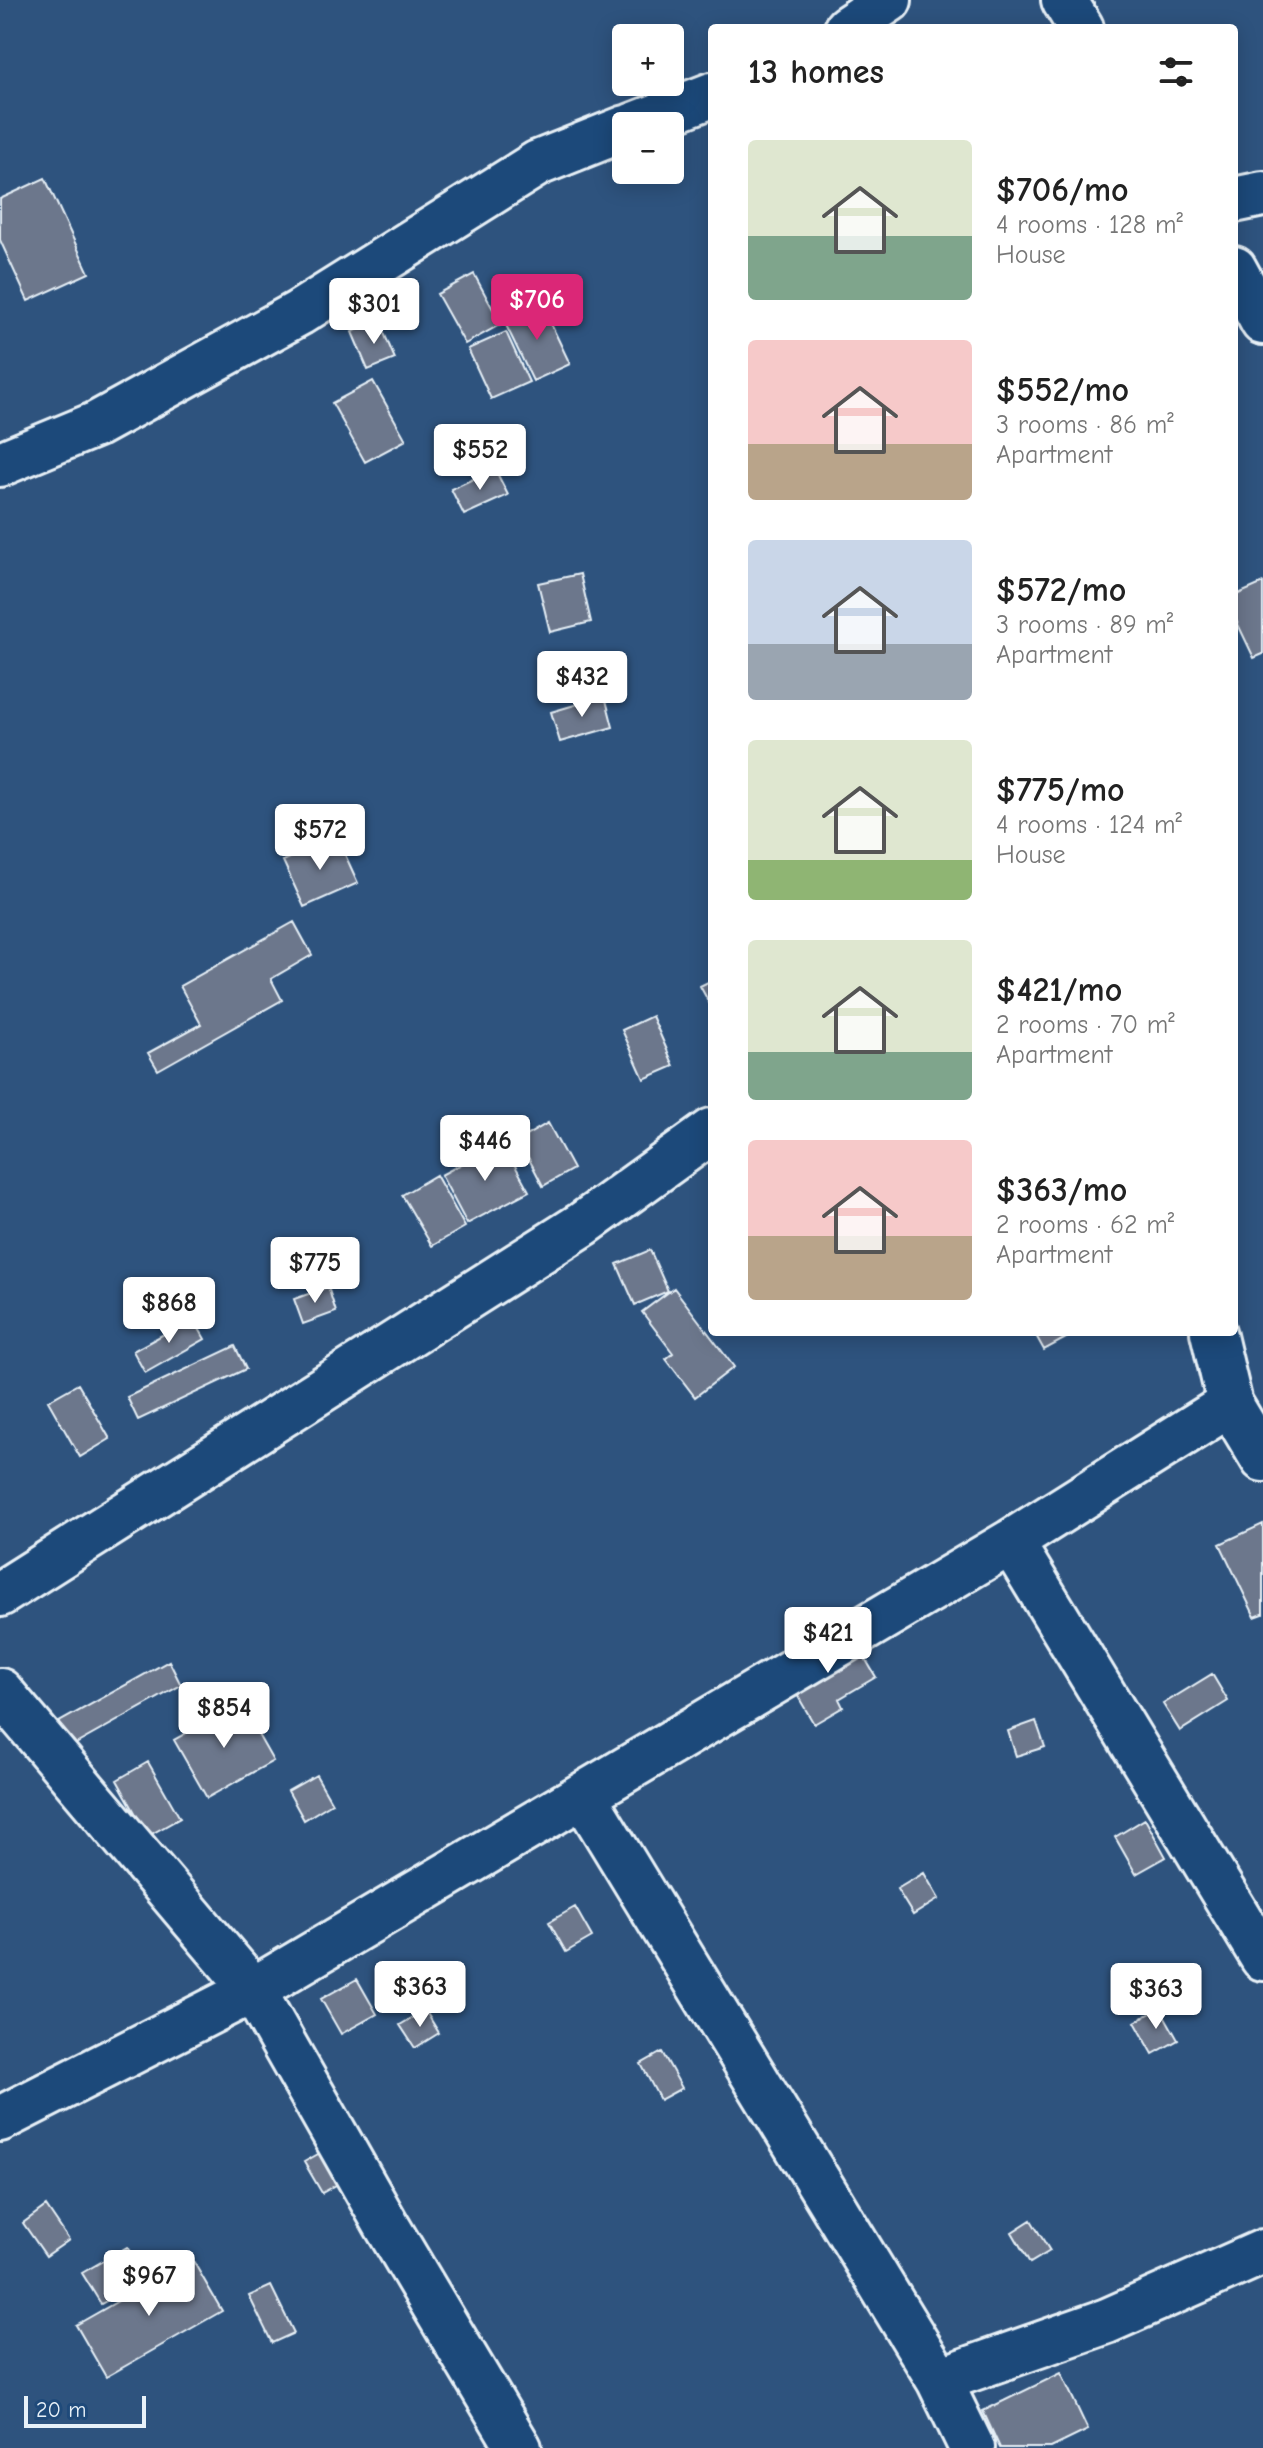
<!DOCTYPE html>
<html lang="en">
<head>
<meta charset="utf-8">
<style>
	:root { --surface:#fff; --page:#f2f2f2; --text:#222; --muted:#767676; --accent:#db2777 }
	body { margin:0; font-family:"Comic Neue",sans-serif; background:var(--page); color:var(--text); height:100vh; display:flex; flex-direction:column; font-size:30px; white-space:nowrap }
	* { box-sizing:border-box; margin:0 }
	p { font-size:26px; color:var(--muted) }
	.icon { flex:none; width:44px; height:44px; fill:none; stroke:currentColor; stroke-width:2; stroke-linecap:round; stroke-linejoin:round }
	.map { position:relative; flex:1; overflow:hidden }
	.side { position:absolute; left:708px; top:24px; width:530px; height:1312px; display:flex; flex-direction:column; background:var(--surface); border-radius:8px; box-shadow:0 4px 20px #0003 }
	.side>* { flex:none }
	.tools { position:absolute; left:612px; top:24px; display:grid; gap:16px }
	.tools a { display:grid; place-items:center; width:72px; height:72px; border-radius:8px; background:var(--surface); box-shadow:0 4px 20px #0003; font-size:40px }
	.scale { position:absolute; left:24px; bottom:20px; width:122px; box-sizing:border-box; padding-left:8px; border:4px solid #e8f1f8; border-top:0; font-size:22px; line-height:28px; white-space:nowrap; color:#e8f1f8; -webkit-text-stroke:6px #1f4a7a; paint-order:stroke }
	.price { position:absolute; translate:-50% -68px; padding:0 18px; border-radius:8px; background:#fff; color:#222; font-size:26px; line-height:52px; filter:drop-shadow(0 2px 4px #0008) }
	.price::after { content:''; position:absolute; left:50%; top:48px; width:24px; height:18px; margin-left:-12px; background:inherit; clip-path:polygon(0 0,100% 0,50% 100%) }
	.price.selected { background:var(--accent); color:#fff }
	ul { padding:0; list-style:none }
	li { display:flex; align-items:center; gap:24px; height:200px; padding:0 40px }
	li span { display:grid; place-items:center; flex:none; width:224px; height:160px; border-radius:8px; color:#555 }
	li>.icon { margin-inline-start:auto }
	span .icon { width:96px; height:96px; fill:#fffc; stroke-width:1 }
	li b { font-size:34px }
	h2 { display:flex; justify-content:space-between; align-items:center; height:96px; padding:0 40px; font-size:34px }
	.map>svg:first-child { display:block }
	.building { fill:#6c778c; stroke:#e8f1f8; stroke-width:2 }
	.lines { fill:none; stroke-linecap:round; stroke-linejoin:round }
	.minor-casing { stroke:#e8f1f8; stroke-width:50 }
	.minor { stroke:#1f4a7a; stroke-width:44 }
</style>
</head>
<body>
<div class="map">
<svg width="1263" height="2448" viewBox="0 0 1263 2448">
	<rect width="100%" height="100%" fill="#2e537e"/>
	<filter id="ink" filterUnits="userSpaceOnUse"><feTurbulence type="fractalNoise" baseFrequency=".0125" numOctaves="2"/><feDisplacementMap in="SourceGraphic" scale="16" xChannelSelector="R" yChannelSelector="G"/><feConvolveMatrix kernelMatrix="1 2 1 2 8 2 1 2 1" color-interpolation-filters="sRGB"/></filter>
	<g filter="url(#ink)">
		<!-- building -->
		<path class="building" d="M45,178L89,273L28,301L0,240V199Z
			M474,274L501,324L465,344L437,294Z
			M541,303L570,364L533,381L504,321Z
			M379,321L395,359L368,370L352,332Z
			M506,332L529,382L491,399L468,349Z
			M373,381L406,440L365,462L332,403Z
			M495,469L508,495L464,515L451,489Z
			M580,574L591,622L550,632L538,583Z
			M1263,583V654L1254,658L1234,616V596Z
			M605,696L613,727L560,742L551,712Z
			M337,837L358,883L304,907L283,861Z
			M294,922L312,955L271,979L282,1000L158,1070L148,1053L201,1024L180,986Z
			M712,980V1008L700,986Z
			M652,1016L674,1066L644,1079L622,1030Z
			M548,1123L573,1169L543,1186L519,1140Z
			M502,1142L529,1191L467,1224L441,1175Z
			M436,1175L465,1227L432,1246L402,1195Z
			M650,1250L668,1291L635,1305L617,1264Z
			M328,1287L336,1312L303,1324L294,1299Z
			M674,1288L734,1367L695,1397L666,1359L673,1353L642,1312Z
			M193,1318L205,1339L145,1373L133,1351Z
			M1034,1332H1077L1044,1350Z
			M235,1346L246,1369L138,1420L127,1397Z
			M78,1384L110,1439L80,1457L48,1401Z
			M1263,1524V1614L1255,1617L1220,1544Z
			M847,1628L876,1677L839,1699L843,1707L814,1724L781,1667Z
			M169,1661L181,1685L58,1754L45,1730Z
			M1212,1674L1228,1701L1180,1731L1163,1704Z
			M240,1703L273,1761L207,1798L174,1740Z
			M1036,1721L1045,1747L1016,1756L1008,1731Z
			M148,1762L180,1818L148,1836L117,1780Z
			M316,1775L332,1803L304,1820L288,1791Z
			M1145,1819L1166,1857L1136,1874L1115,1837Z
			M924,1873L939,1899L913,1915L897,1889Z
			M575,1907L592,1937L566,1952L549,1922Z
			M357,1979L377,2014L341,2034L321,1999Z
			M1160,2008L1178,2040L1153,2054L1135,2022Z
			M425,2010L439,2033L415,2048L400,2025Z
			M662,2052L682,2088L660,2100L641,2064Z
			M327,2149L345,2180L322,2193L304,2162Z
			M46,2206L69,2240L46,2256L23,2223Z
			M1031,2220L1050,2251L1030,2263L1012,2232Z
			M127,2247L146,2279L101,2304L82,2273Z
			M192,2259L222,2311L106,2377L76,2325Z
			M271,2286L294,2333L272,2343L249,2296Z
			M1061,2373L1088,2430L1051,2448H1000L983,2411Z"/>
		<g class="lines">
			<!-- minor casing -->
			<g class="minor-casing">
				<path id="minor" d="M1064,0L1081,28
					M847,28L889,0
					M632,126L712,95
					M1234,200L1263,194
					M1234,269L1263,322
					M0,464L97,424L299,313L538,163L626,128
					M1213,1332L1230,1404
					M1011,1542L1263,1958
					M0,1594L583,1224L712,1131
					M0,1691L253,1990L387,2226L519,2448
					M583,1795L939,2380L972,2448
					M0,2119L253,1990L1011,1542L1230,1404L1263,1459
					M939,2380L1107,2321L1263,2252"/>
			</g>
			<!-- minor -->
			<use href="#minor" class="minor"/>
		</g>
	</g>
</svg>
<div class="tools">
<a>+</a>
<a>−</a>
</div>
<div class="scale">20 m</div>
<b class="price selected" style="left:537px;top:342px">$706</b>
<b class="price" style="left:374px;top:346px">$301</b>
<b class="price" style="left:480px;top:492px">$552</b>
<b class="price" style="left:582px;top:719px">$432</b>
<b class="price" style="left:320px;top:872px">$572</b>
<b class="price" style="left:485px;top:1183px">$446</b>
<b class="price" style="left:315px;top:1305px">$775</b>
<b class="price" style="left:169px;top:1345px">$868</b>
<b class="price" style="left:828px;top:1675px">$421</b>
<b class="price" style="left:224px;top:1750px">$854</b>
<b class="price" style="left:420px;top:2029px">$363</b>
<b class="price" style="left:1156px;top:2031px">$363</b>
<b class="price" style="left:149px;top:2318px">$967</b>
<section class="side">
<h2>13 homes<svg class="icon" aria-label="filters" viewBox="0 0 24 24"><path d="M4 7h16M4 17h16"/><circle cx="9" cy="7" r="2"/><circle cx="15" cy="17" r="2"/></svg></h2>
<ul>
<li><span style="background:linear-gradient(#dfe7d0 60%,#7fa58c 0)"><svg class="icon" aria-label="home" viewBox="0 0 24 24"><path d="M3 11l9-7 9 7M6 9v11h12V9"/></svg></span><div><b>$706/mo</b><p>4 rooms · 128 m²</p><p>House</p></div></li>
<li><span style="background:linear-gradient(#f6c9c9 65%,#b9a48a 0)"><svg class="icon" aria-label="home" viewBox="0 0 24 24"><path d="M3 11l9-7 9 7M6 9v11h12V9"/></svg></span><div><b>$552/mo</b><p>3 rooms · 86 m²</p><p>Apartment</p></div></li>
<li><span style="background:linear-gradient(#c9d6e8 65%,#9aa5b1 0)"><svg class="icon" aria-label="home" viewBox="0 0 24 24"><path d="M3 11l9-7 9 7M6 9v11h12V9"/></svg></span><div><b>$572/mo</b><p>3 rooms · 89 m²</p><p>Apartment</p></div></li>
<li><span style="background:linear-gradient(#dfe7d0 75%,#8fb573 0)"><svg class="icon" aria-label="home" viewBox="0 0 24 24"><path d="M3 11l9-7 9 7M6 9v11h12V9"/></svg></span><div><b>$775/mo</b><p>4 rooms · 124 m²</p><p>House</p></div></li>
<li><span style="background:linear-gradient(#dfe7d0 70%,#7fa58c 0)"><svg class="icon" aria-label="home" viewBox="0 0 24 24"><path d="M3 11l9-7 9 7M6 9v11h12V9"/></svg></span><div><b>$421/mo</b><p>2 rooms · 70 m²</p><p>Apartment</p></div></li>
<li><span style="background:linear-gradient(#f6c9c9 60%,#b9a48a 0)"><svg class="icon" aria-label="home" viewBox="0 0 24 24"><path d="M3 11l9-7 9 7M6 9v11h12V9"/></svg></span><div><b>$363/mo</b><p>2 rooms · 62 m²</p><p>Apartment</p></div></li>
</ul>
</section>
</div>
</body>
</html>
